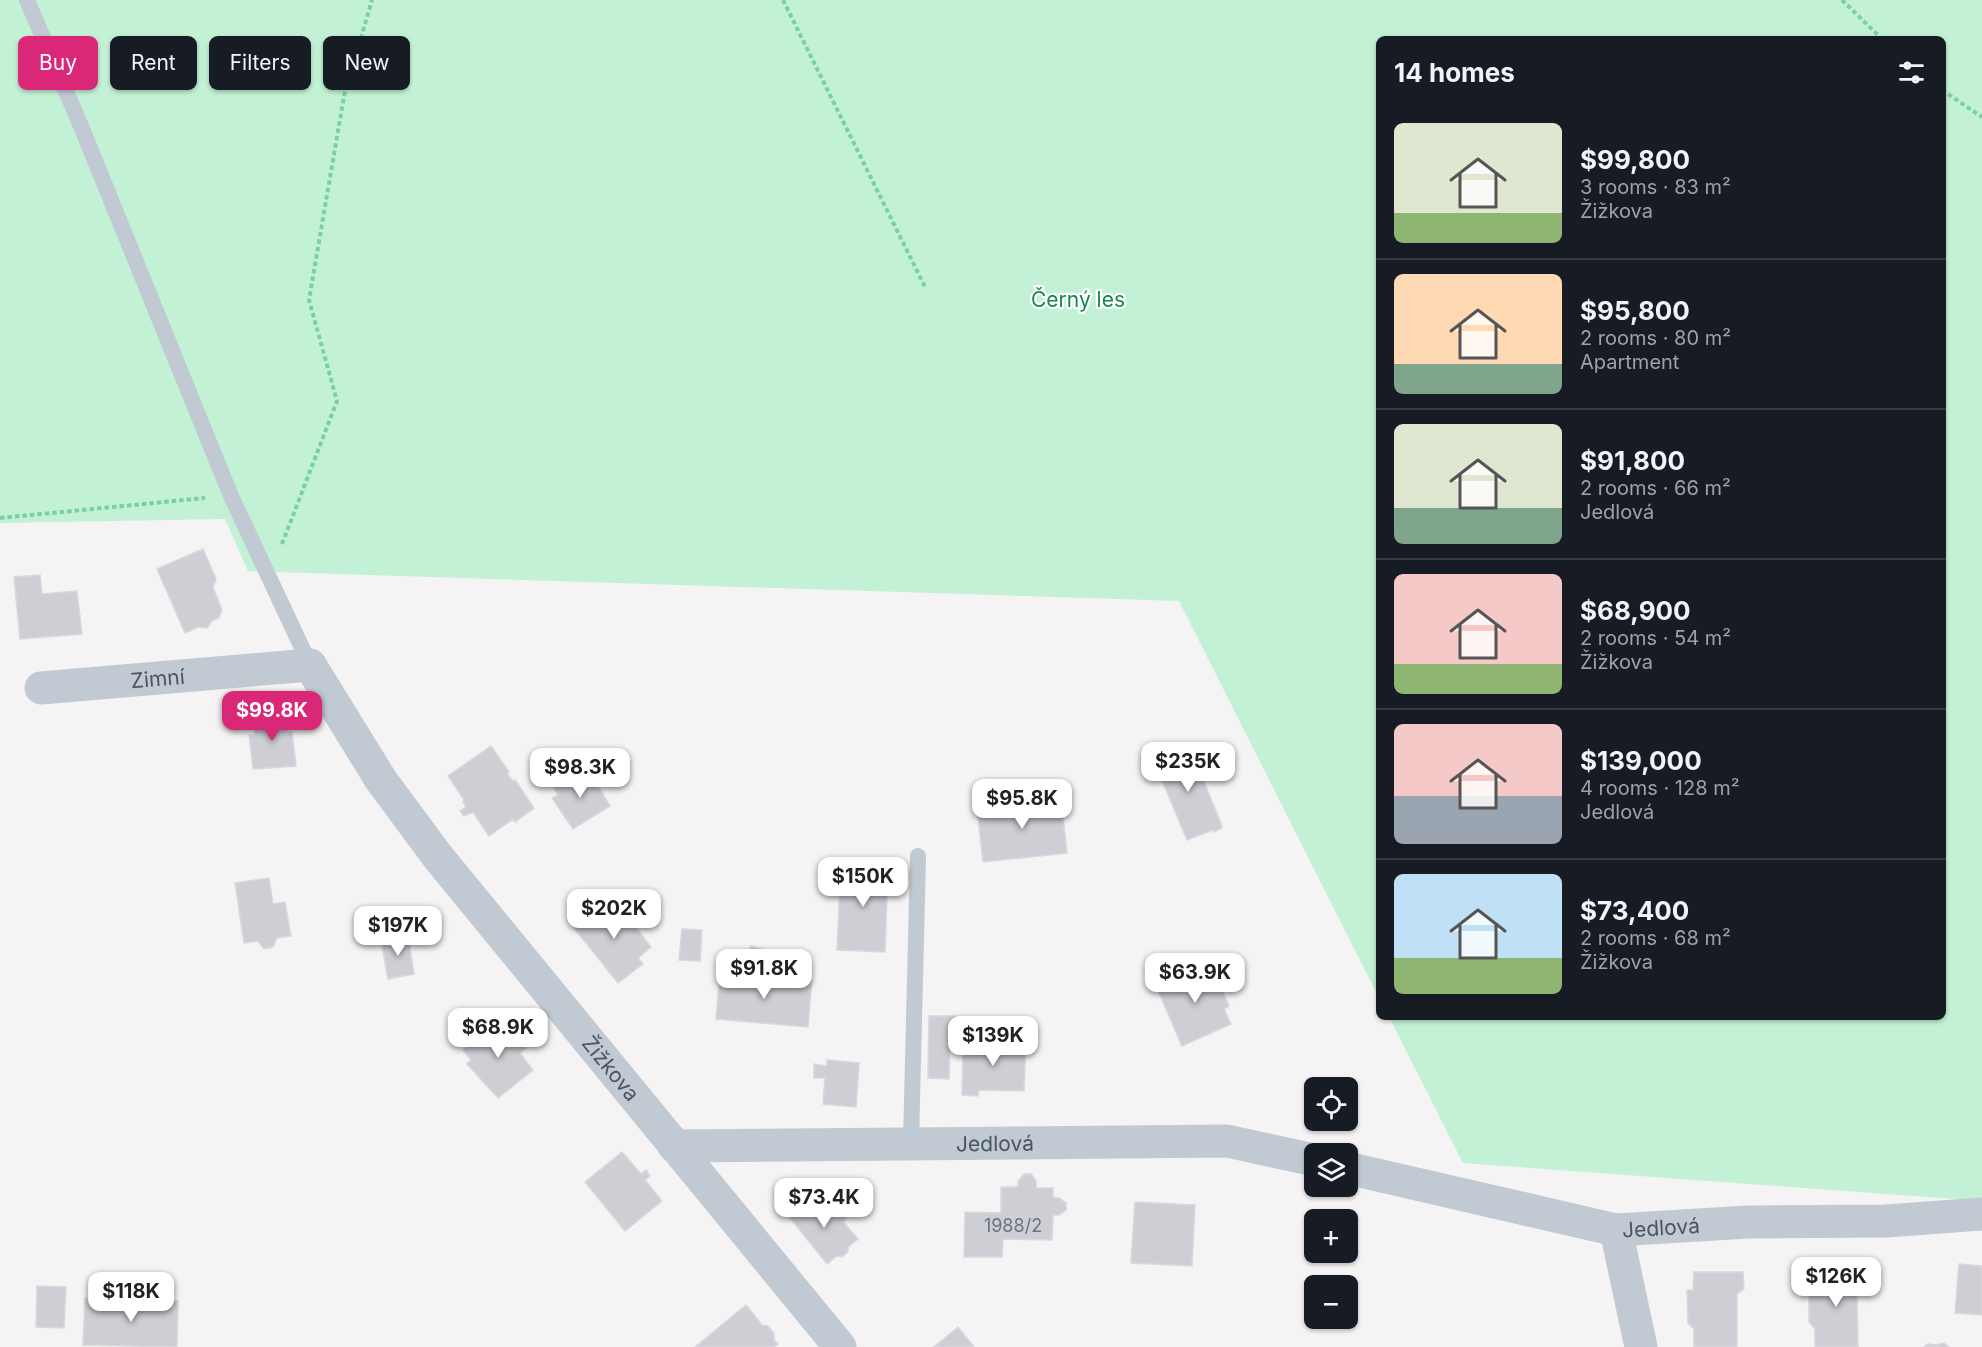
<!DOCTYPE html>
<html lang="en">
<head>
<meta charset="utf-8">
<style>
	:root { --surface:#171b24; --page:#20242c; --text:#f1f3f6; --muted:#9ea1a6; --line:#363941; --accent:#db2777 }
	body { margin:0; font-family:Inter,sans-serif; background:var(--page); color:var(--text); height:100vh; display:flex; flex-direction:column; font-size:22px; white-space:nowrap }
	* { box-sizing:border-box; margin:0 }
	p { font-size:20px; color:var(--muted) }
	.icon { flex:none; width:33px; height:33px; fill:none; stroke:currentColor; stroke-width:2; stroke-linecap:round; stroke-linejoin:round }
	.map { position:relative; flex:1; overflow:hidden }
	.side { position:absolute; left:1376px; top:36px; width:570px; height:984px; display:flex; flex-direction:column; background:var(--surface); border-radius:9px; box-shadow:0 2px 4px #0004 }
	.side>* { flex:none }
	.top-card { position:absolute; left:18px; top:36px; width:570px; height:54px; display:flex; gap:12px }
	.buttons { position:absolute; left:1304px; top:1077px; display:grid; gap:12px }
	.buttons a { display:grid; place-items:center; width:54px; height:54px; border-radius:9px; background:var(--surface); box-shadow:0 2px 4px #0004; font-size:30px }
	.price { position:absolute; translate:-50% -51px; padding:0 14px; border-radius:12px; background:#fff; color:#222; font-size:20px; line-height:39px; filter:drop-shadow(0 2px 3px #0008) }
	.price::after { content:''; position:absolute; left:50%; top:36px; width:18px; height:14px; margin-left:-9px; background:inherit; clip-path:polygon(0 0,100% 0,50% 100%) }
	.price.on { background:var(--accent); color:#fff }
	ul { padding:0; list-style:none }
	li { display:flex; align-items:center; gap:18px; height:150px; padding:0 18px }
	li+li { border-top:2px solid var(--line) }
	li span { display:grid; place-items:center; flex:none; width:168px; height:120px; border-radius:9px; color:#555 }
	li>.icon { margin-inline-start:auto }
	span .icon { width:72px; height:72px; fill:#fffc; stroke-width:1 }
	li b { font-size:26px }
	h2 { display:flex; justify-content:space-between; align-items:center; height:72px; padding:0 18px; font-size:26px }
	.chip { padding:0 21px; border-radius:9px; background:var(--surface); box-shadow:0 2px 4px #0004; font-size:21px; line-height:54px }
	.chip.on { background:var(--accent); color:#fff }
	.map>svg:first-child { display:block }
	.green { fill:#c3f1d5 }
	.building { fill:#cdcfd5; stroke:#d7d9de; stroke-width:1.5 }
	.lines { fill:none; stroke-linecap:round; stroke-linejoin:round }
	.path { stroke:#7ad0a6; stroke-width:4; stroke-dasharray:4.5 3; stroke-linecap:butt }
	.lane { stroke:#c1cad2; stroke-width:16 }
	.street { stroke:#c1cad2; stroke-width:33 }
	.labels { text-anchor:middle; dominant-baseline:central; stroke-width:4.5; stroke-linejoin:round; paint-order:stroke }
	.number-label { font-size:18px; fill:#6b747e }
	.park-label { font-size:21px; fill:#17864f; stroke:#fff }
	.street-label { font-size:21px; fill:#4a5661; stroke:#fff }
</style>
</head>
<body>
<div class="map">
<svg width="1982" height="1347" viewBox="0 0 1982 1347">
	<rect width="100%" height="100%" fill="#f5f3f3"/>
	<!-- green -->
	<path class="green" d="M0,0H1982V1201L1463,1163L1389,1017H1942V39H1378V996L1179,601L248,571L225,519L0,523Z"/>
	<!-- building -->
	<path class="building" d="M203,549L216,579L213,587L222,610L219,618L212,621L207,628L198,627L185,633L157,569Z
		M40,575L42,594L77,591L82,634L20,639L14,577Z
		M285,712L287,732H292L296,766L253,769L249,735H255L253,715Z
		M1189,745L1222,826V828L1214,832L1213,830L1187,840L1154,761Z
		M491,746L509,772L507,774L513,781L515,780L534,808L515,822L513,819L489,836L473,812L464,816L460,811L466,807L463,802L464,800L448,776Z
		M587,768L610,806L573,829L552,798L558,795L554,788Z
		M1061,799L1067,853L983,862L977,808Z
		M841,864L888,866L885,952L837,950Z
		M269,878L273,904L285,902L291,936L277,938L273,947L264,949L258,941L244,943L235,883Z
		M612,897L651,947L638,958L643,964L618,983L574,928Z
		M682,929L702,930L700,961L679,960Z
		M408,936L414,974L388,979L381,940Z
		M751,946L773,953L765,977L741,975Z
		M1210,962L1229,1006L1224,1009L1231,1024L1182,1046L1156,986Z
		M720,974L812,980L808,1027L716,1019Z
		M929,1016H956L955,1038H950L949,1079L928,1078Z
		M502,1019L526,1048L520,1053L533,1070L498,1098L467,1064L471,1060L463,1050Z
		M963,1042L1026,1044L1024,1091L979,1090L978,1096L962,1095Z
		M827,1060L859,1063L856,1107L823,1104L825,1078H814V1064L827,1066Z
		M622,1152L641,1174L646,1170L650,1176L645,1180L662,1201L625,1231L585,1182Z
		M1024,1174H1031L1036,1181V1188H1053V1197L1059,1198L1066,1203V1210L1059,1215H1053L1052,1240L1003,1239L1002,1257H964L965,1212L1001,1213V1187H1018V1181Z
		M820,1194L834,1211L837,1209L846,1219L843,1222L858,1239L848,1247V1252L842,1257L837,1256L827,1264L790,1218Z
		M1135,1202L1195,1205L1192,1266L1131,1263Z
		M1959,1264L1982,1266V1315L1955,1313Z
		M1694,1272H1743L1744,1289L1737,1294V1347H1694V1329L1688,1323L1687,1290H1693Z
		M1815,1272H1865L1864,1289L1857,1295L1858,1347H1815V1329L1809,1322V1290H1815Z
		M37,1286L66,1287L64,1328L36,1327Z
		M85,1298L178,1301L177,1347L83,1345Z
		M746,1305L762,1325L768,1326L774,1333V1340L778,1344L774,1347H695Z
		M958,1327L974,1347H934Z
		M1944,1343L1949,1347H1924L1928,1344L1936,1345Z"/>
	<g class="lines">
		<!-- path -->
		<path class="path" d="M783,0L925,287
			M1842,0L1882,39
			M1942,90L1982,117
			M0,518L205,498
			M282,544L337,401L309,300L344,96L372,0"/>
		<!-- lane -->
		<path class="lane" d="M27,0L83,131L231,496L310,665
			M911,1144L918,856"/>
		<!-- street -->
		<g class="street">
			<path id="s1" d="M41,688L310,665L381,780L438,857L840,1347"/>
			<path id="s2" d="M674,1146L1227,1141L1314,1160"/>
			<path id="s3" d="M1347,1168L1616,1230L1748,1222L1886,1221L1982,1214"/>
			<path d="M1616,1230L1641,1347"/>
		</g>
	</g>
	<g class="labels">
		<!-- number labels -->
		<g class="number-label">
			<text x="1013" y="1225">1988/2</text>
		</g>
		<!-- park labels -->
		<g class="park-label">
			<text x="1078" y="299">Černý les</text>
		</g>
		<!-- street labels -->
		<g class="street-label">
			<text stroke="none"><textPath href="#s1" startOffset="117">Zimní</textPath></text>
			<text stroke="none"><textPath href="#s1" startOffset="774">Žižkova</textPath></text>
			<text stroke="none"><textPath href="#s2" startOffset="321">Jedlová</textPath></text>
			<text stroke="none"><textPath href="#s3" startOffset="321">Jedlová</textPath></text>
		</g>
	</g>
</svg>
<div class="buttons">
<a><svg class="icon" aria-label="locate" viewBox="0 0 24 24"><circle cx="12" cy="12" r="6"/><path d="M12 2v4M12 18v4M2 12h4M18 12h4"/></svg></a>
<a><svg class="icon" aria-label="layers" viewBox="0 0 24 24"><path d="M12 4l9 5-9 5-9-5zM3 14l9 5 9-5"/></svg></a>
<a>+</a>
<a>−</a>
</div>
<b class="price on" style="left:272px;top:742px">$99.8K</b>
<b class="price" style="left:1188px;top:793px">$235K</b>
<b class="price" style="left:580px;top:799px">$98.3K</b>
<b class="price" style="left:1022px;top:830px">$95.8K</b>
<b class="price" style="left:863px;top:908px">$150K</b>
<b class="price" style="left:614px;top:940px">$202K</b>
<b class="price" style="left:398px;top:957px">$197K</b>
<b class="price" style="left:764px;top:1000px">$91.8K</b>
<b class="price" style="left:1195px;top:1004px">$63.9K</b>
<b class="price" style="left:498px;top:1059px">$68.9K</b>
<b class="price" style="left:993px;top:1067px">$139K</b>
<b class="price" style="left:824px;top:1229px">$73.4K</b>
<b class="price" style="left:1836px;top:1308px">$126K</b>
<b class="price" style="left:131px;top:1323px">$118K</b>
<div class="top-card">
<a class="chip on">Buy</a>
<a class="chip">Rent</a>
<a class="chip">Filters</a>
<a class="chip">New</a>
</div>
<section class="side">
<h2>14 homes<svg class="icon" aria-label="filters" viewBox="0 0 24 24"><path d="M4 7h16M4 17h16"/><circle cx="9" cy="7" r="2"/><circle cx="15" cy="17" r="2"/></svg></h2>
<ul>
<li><span style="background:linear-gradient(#dfe7d0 75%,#8fb573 0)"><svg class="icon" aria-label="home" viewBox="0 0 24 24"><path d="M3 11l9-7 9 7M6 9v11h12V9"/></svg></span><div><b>$99,800</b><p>3 rooms · 83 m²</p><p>Žižkova</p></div></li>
<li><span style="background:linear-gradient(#ffd9b3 75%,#7fa58c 0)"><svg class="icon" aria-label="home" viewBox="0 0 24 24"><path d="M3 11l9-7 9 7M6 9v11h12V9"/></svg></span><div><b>$95,800</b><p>2 rooms · 80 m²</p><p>Apartment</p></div></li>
<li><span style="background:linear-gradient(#dfe7d0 70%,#7fa58c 0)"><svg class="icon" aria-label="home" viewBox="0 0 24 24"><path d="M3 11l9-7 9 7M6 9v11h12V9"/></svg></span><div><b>$91,800</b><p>2 rooms · 66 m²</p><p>Jedlová</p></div></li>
<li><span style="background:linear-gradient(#f6c9c9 75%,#8fb573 0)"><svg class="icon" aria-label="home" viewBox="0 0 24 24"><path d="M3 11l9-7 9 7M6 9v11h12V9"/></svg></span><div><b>$68,900</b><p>2 rooms · 54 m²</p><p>Žižkova</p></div></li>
<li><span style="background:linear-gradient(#f6c9c9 60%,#9aa5b1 0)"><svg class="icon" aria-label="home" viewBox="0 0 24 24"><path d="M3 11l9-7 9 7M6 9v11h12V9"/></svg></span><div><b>$139,000</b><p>4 rooms · 128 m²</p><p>Jedlová</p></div></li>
<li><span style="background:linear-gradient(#bfe0f5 70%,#8fb573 0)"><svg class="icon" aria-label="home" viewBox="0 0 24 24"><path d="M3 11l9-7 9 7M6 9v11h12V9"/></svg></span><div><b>$73,400</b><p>2 rooms · 68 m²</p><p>Žižkova</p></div></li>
</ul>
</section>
</div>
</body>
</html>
